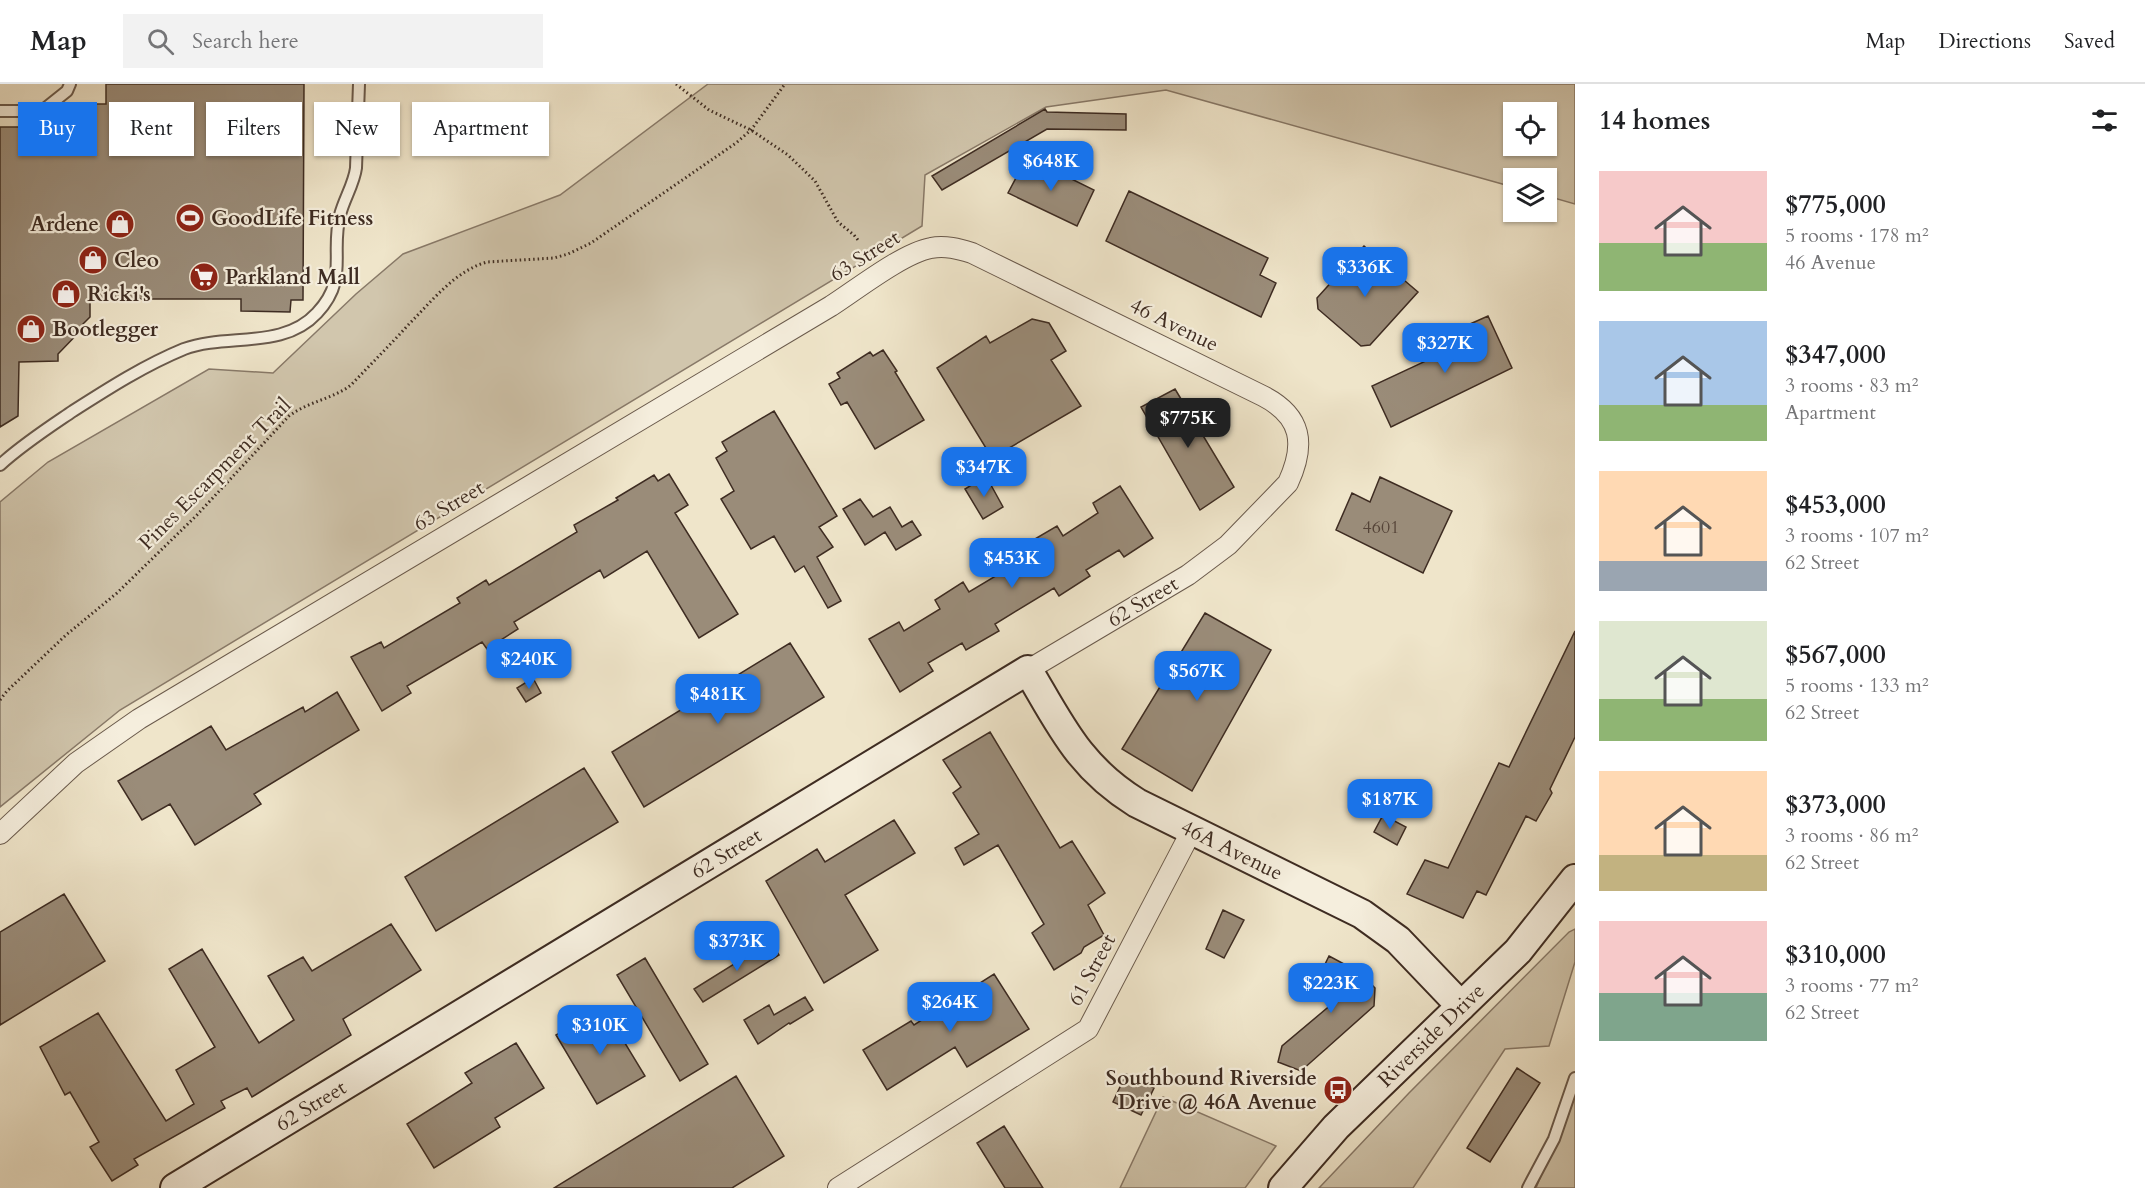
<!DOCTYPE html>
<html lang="en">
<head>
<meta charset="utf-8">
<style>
	:root { --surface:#fff; --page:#f2f2f2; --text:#202124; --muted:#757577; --line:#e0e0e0; --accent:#1a73e8 }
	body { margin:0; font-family:Cardo,serif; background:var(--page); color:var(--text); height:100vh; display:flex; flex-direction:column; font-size:22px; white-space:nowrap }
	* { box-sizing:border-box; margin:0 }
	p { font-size:20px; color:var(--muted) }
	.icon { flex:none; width:33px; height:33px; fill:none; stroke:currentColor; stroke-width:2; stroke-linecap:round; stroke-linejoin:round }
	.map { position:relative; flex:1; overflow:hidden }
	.sheet { display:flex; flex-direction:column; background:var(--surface); width:570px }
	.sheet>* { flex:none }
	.banner { position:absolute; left:18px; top:18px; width:570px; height:54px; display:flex; gap:12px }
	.tools { position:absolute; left:1503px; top:18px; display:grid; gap:12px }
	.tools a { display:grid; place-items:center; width:54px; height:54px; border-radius:0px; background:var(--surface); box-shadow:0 2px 4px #0004; font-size:30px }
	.price { position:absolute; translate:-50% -51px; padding:0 14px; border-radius:12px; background:var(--accent); color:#fff; font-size:20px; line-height:39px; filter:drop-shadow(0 2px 3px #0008) }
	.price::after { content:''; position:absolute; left:50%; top:36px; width:18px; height:14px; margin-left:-9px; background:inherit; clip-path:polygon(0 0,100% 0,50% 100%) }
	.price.on { background:#222; color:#fff }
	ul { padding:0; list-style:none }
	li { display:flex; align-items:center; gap:18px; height:150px; padding:0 24px }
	li span { display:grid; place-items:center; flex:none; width:168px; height:120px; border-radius:0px; color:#555 }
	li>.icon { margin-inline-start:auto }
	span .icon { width:72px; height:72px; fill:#fffc; stroke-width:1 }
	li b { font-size:26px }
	h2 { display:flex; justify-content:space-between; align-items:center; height:72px; padding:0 24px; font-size:26px }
	.pill { padding:0 21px; border-radius:0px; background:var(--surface); box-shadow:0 2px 4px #0004; font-size:21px; line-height:54px }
	.pill.on { background:var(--accent); color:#fff }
	header { display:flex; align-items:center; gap:36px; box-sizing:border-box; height:84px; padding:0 30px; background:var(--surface); border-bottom:2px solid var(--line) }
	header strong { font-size:28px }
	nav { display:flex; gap:33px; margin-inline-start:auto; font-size:21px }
	.search { width:420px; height:54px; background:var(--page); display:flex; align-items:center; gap:15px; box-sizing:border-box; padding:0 21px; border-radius:0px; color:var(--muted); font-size:22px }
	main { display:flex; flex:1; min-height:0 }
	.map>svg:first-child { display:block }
	.green { fill:#d1c6ad; stroke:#887968; stroke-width:1.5; fill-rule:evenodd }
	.building { fill:#9a8c79; stroke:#3e2c22; stroke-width:1.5 }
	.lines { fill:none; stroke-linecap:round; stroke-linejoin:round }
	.lane-casing { stroke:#6a5a4c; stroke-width:14 }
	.street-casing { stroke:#6a5a4c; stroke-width:22 }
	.secondary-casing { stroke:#3e2c22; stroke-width:32 }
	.path { stroke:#3e2c22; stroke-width:3; stroke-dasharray:1.5 3; stroke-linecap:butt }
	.lane { stroke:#f5eedd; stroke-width:10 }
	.street { stroke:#f5eedd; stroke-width:20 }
	.secondary { stroke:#f5eedd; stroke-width:28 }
	.labels { text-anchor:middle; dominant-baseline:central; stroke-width:4.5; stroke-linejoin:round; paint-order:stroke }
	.number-label { font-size:18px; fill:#554438 }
	.poi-label { font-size:21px; font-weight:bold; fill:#3e2c22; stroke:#f5eedd; text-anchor:start }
	.street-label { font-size:21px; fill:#3e2c22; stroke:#f5eedd }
</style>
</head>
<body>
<header>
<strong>Map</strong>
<div class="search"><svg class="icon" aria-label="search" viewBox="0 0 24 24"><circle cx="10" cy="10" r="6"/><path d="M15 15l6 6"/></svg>Search here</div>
<nav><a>Map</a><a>Directions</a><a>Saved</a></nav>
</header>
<main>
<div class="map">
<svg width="1575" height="1104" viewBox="0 0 1575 1104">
	<rect width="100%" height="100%" fill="#efe5ca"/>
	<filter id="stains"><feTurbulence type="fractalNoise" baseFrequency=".00333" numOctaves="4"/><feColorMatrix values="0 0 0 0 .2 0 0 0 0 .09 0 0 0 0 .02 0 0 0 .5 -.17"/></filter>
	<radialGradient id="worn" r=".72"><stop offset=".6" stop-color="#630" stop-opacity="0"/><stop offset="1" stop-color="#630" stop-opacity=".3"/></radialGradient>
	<!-- green -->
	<path class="green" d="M708,0H1575V120L1547,112L1546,94H1514L1513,103L1166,6L1046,23L925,91L922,142L120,626L0,723V418L48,378L209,285L273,289L356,210L403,170L560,111ZM1546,28V62H1514V28Z
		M1575,845V878L1549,962L1505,965L1413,1104H1319L1409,1009L1569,848Z
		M1575,1007V1104H1536Z
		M1163,1013L1276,1062L1245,1104H1120Z"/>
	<!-- building -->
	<path class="building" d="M106,0H304L303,216H291L290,228L241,227V215H90V233L83,240L85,242L58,270V277L19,278L18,332L0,343V43H53L76,20H106Z
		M1045,25L1047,28L1126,30V46L1047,45L942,106L932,92Z
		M1027,73L1094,106L1077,142L1008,109Z
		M1129,107L1268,174L1260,191L1276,199L1261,233L1106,157Z
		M1364,162L1418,208L1370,261L1361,262L1318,225L1317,214Z
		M1488,232L1512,284L1391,343L1372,302L1458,262L1452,248Z
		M1032,235L1049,239L1066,267L1051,276L1081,322L992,374L937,284L986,252L990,259Z
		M883,266L897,287L895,288L924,336L875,365L847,318L841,321L829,300L840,294L837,289L870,268L873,272Z
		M1175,305L1234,403L1200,426L1141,323Z
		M774,327L837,432L819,443L833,463L817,473L841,517L828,524L804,482L795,488L774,452L751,465L721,415L734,407L716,374L727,367L722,358Z
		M669,390L688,421L675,429L738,530L699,554L647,467L604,494L600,486L514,538L518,545L487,565L482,558L407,602L411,609L382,627L351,573L381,558L384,564L460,519L457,514L486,496L489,501L577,448L574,441L618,416L616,414L654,391L658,397Z
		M986,392L1003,423L983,435L965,405Z
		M1380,393L1452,427L1423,489L1336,446L1352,409L1370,418Z
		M1120,402L1153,454L1124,473L1119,466L1086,486L1090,492L1059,512L1054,504L995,540L999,547L966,566L962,559L928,579L933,587L900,608L869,555L899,538L904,547L940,525L935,516L963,498L969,508L1034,469L1028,459L1057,442L1063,452L1098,429L1093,419Z
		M860,415L873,433L890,423L902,443L912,437L921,451L896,466L885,448L865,461L843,425Z
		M1205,529L1271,566L1192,707L1122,665Z
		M1575,547V653L1550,705L1552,709L1536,737L1526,732L1486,811L1477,807L1463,834L1407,810L1425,776L1448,784L1499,679L1509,683Z
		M790,559L824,613L644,723L612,668Z
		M533,594L541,609L526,618L517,604Z
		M337,608L359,646L254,710L261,720L195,761L170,720L142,736L118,697L211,642L226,666L303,623L305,628Z
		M990,648L1060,764L1072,757L1105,809L1088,821L1104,851L1084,863L1081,869L1054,886L1032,849L1044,840L998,761L964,781L955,764L979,750L953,709L961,703L943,676Z
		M584,684L618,738L436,847L405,793Z
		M1383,731L1406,743L1397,761L1374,748Z
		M894,736L915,769L845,811L878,866L824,899L766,797L817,765L825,778Z
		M64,810L105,877L0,941V848Z
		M1223,826L1244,836L1224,874L1206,865Z
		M391,840L421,886L343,935L351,951L252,1013L247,1004L221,1017L225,1024L134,1075L138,1081L112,1097L90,1063L99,1058L70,1008L65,1011L40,963L98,929L166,1037L194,1020L176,986L215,963L169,885L202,865L259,959L294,936L268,892L303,873L312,887Z
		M771,857L779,871L703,918L694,905Z
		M1329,872L1361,889L1375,904L1374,922L1301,987L1278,978L1282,962L1339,914L1314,903Z
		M645,874L708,980L680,997L617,891Z
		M994,890L1029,945L967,983L955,963L887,1006L863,966L911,937L914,941Z
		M805,913L813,926L790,940L789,939L758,960L744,936L769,921L774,931Z
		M603,923L645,992L597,1020L556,951Z
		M516,959L544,1004L495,1034L500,1043L434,1084L407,1040L472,999L465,989Z
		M1517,984L1540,999L1490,1078L1467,1064Z
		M1126,990L1154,1004L1141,1031L1113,1018Z
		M736,992L784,1072L732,1104H554Z
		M1004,1042L1043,1104H1005L977,1059Z"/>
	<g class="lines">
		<!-- lane casing -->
		<g class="lane-casing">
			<path id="lane" d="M0,27H42L67,7L70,0
				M0,381C23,360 48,344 73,327C109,304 145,281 184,265C227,249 283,266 317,229C349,195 330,170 340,131C344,115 354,100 356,84L359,0
				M1528,1104L1554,1055L1575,994"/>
		</g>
		<!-- street casing -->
		<g class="street-casing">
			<path id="street" d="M0,750L76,679L139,635L831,222C856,206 903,169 931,164C945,161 959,165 972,169L1263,312C1302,332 1306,360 1288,399L1228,461L1188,491L1028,586
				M838,1104L1088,945L1192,746"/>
		</g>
		<!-- secondary casing -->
		<g class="secondary-casing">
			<g id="secondary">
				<path id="s1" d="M175,1104L1028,586C1061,642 1079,683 1137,719L1362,830L1398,856L1461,922"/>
				<path id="s2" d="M1283,1104L1336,1043L1518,867L1575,795"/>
			</g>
		</g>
		<!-- path -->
		<path class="path" d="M676,0L709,26L751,46L788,71L815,97L838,138L854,151L858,156
			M0,616L7,607L66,551L117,509L196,432L289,332C309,317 333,315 351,301C371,280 391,260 410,239C433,216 455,187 487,178L554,174L568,170L591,159L736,59L751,46L785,0"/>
		<!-- lane -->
		<use href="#lane" class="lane"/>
		<!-- street -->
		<use href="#street" class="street"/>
		<!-- secondary -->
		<use href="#secondary" class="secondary"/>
	</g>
	<!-- icons -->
	<defs>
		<g id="stadium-disc" transform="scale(1.5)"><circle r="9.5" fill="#8f2418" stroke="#f5eedd"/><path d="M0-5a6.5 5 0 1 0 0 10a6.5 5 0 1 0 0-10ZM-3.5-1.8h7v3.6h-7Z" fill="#fff"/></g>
		<g id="shop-disc" transform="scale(1.5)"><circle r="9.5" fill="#8f2418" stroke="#f5eedd"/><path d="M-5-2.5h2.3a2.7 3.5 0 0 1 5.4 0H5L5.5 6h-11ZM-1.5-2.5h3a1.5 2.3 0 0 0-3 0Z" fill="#fff"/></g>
		<g id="supermarket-disc" transform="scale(1.5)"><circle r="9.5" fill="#8f2418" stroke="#f5eedd"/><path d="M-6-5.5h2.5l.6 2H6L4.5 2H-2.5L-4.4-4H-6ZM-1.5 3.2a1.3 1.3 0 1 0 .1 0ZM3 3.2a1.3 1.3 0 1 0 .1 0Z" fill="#fff"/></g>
		<g id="bus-disc" transform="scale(1.5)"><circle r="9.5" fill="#8f2418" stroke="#f5eedd"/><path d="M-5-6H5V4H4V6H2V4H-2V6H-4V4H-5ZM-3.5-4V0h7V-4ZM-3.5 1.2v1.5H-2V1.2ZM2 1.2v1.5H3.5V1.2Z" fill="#fff"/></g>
	</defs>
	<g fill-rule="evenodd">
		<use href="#stadium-disc" x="190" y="134"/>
		<use href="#shop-disc" x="120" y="140"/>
		<use href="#shop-disc" x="93" y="176"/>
		<use href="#supermarket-disc" x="204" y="193"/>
		<use href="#shop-disc" x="66" y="210"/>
		<use href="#shop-disc" x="31" y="245"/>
		<use href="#bus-disc" x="1338" y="1006"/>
	</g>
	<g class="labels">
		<!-- number labels -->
		<g class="number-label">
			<text x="1381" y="443">4601</text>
		</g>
		<!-- poi labels -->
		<g class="poi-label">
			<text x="211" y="134">GoodLife Fitness</text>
			<text x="99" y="140" text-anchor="end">Ardene</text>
			<text x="114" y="176">Cleo</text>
			<text x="225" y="193">Parkland Mall</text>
			<text x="87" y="210">Ricki's</text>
			<text x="52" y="245">Bootlegger</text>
			<text x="1317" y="994" text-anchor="end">Southbound Riverside<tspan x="1317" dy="24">Drive @ 46A Avenue</tspan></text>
		</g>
		<!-- street labels -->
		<g class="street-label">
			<text transform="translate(865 172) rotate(-32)">63 Street</text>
			<text transform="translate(1174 241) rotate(26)">46 Avenue</text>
			<text transform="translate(215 390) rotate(-45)">Pines Escarpment Trail</text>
			<text transform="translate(449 422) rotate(-31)">63 Street</text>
			<text transform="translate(1143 518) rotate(-31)">62 Street</text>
			<text stroke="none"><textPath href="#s1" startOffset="1278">46A Avenue</textPath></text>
			<text stroke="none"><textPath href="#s1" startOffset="645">62 Street</textPath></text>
			<text transform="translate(1092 886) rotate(-62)">61 Street</text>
			<text stroke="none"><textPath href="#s2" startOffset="213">Riverside Drive</textPath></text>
			<text stroke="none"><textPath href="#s1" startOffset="159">62 Street</textPath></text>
		</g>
	</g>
	<rect width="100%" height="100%" filter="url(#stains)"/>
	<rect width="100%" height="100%" fill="url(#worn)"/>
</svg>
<div class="tools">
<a><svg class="icon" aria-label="locate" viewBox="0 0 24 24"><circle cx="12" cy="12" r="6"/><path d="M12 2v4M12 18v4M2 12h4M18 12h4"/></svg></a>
<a><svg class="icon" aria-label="layers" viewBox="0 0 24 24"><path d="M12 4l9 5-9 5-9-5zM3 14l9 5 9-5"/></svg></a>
</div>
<b class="price" style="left:1051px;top:108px">$648K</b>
<b class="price" style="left:1365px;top:214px">$336K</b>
<b class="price" style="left:1445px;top:290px">$327K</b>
<b class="price on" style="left:1188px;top:365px">$775K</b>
<b class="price" style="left:984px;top:414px">$347K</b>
<b class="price" style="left:1012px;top:505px">$453K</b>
<b class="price" style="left:529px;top:606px">$240K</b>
<b class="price" style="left:1197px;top:618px">$567K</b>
<b class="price" style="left:718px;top:641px">$481K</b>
<b class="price" style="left:1390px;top:746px">$187K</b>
<b class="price" style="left:737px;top:888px">$373K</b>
<b class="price" style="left:1331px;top:930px">$223K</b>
<b class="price" style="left:950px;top:949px">$264K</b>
<b class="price" style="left:600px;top:972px">$310K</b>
<div class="banner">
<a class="pill on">Buy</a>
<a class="pill">Rent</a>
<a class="pill">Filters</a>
<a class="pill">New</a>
<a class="pill">Apartment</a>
</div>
</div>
<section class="sheet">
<h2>14 homes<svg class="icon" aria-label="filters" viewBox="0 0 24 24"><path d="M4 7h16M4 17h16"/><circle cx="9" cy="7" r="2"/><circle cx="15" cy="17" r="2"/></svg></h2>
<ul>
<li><span style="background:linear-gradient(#f6c9c9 60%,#8fb573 0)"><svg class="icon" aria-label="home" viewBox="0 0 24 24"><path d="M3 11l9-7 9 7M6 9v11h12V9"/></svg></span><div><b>$775,000</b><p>5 rooms · 178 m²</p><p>46 Avenue</p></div></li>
<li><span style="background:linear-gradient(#a9c7e8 70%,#8fb573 0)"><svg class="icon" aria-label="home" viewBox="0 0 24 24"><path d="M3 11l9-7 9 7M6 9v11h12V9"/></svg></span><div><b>$347,000</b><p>3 rooms · 83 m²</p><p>Apartment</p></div></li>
<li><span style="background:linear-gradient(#ffd9b3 75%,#9aa5b1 0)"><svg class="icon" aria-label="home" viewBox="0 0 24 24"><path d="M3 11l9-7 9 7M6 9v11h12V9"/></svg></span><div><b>$453,000</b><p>3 rooms · 107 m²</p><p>62 Street</p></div></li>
<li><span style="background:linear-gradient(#dfe7d0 65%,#8fb573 0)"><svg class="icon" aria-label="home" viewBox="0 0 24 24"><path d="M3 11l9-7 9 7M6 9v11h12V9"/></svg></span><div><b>$567,000</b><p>5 rooms · 133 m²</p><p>62 Street</p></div></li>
<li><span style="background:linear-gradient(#ffd9b3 70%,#c2b280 0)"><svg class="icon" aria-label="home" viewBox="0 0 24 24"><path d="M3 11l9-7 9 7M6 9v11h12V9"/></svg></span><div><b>$373,000</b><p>3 rooms · 86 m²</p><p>62 Street</p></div></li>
<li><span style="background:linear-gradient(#f6c9c9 60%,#7fa58c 0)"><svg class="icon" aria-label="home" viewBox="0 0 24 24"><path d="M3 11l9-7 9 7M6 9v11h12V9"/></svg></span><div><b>$310,000</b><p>3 rooms · 77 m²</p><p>62 Street</p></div></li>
</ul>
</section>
</main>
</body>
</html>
